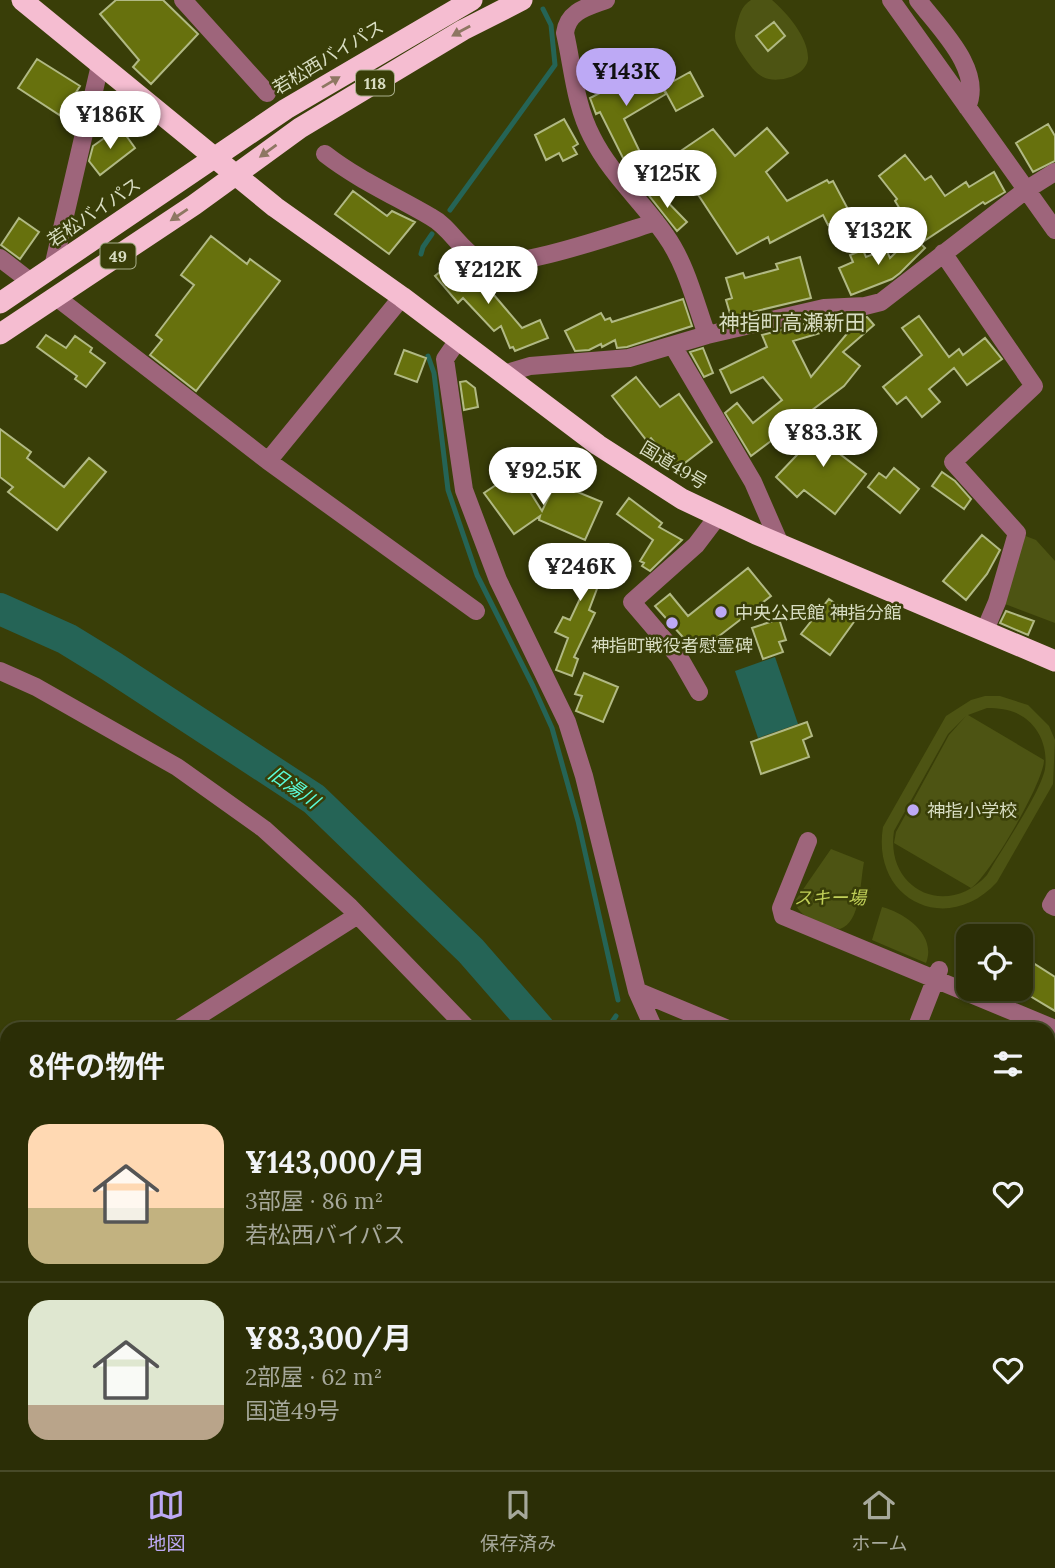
<!DOCTYPE html>
<html lang="ja">
<head>
<meta charset="utf-8">
<style>
	:root { --surface:#2b2e06; --page:#333610; --text:#f1f3f6; --muted:#a6a89b; --line:#474a28; --accent:#bda9f5 }
	body { margin:0; font-family:Lora,"Noto Sans JP",serif; background:var(--page); color:var(--text); height:100vh; display:flex; flex-direction:column; font-size:26px; white-space:nowrap }
	* { box-sizing:border-box; margin:0 }
	p { font-size:23px; color:var(--muted) }
	.icon { flex:none; width:38px; height:38px; fill:none; stroke:currentColor; stroke-width:2; stroke-linecap:round; stroke-linejoin:round }
	.map { position:relative; flex:1; overflow:hidden }
	.details { position:absolute; left:0px; top:1022px; width:1055px; height:448px; display:flex; flex-direction:column; background:var(--surface); border-radius:21px 21px 0 0; box-shadow:0 2px 5px #0004,0 0 0 2px var(--line) }
	.details>* { flex:none }
	.controls { position:absolute; left:956px; top:924px; display:grid; gap:14px }
	.controls a { display:grid; place-items:center; width:77px; height:77px; border-radius:14px; background:var(--surface); box-shadow:0 2px 5px #0004,0 0 0 2px var(--line); font-size:35px }
	.price { position:absolute; translate:-50% -60px; padding:0 16px; border-radius:24px; background:#fff; color:#222; font-size:23px; line-height:46px; filter:drop-shadow(0 2px 4px #0008) }
	.price::after { content:''; position:absolute; left:50%; top:42px; width:21px; height:16px; margin-left:-10px; background:inherit; clip-path:polygon(0 0,100% 0,50% 100%) }
	.price.active { background:var(--accent); color:#111 }
	ul { padding:0; list-style:none }
	li { display:flex; align-items:center; gap:21px; height:175px; padding:0 28px }
	li+li { border-top:2px solid var(--line) }
	li span { display:grid; place-items:center; flex:none; width:196px; height:140px; border-radius:21px; color:#555 }
	li>.icon { margin-inline-start:auto }
	span .icon { width:84px; height:84px; fill:#fffc; stroke-width:1 }
	li b { font-size:30px }
	h2 { display:flex; justify-content:space-between; align-items:center; height:84px; padding:0 28px; font-size:30px }
	.menu { display:flex; justify-content:space-around; align-items:center; height:98px; border-top:2px solid var(--line); background:var(--surface); font-size:19px; color:var(--muted) }
	.menu a { display:grid; justify-items:center; gap:4px }
	.menu .active { color:var(--accent) }
	.map>svg:first-child { display:block }
	.green { fill:#4d5413; fill-rule:evenodd }
	.water { fill:#256456 }
	.lines { fill:none; stroke-linecap:round; stroke-linejoin:round }
	.stream { stroke:#256456; stroke-width:5 }
	.river { stroke:#256456; stroke-width:32 }
	.building { fill:#67710d; stroke:#b1b984; stroke-width:2 }
	.minor { stroke:#9e657b; stroke-width:18 }
	.highway { stroke:#f5bdd1; stroke-width:21 }
	.oneway { fill:#8e7762 }
	.poi-dot { fill:#bda9f5; stroke:#393e08; stroke-width:2.5 }
	.labels { text-anchor:middle; dominant-baseline:central; stroke-width:5; stroke-linejoin:round; paint-order:stroke }
	.shield { fill:#393e08; stroke:#a8ad8a; stroke-width:2 }
	.shield-label { font-size:16px; font-weight:bold; fill:#d8ddc2 }
	.street-label { font-size:18px; fill:#d8ddc2; stroke:#393e08 }
	.poi-label { font-size:18px; fill:#d8ddc2; stroke:#393e08; text-anchor:start }
	.park-label { font-size:18px; font-style:italic; fill:#c0cf58; stroke:#393e08 }
	.water-label { font-size:19px; font-style:italic; fill:#5afcd9; stroke:#393e08 }
	.quarter-label { font-size:21px; fill:#d8ddc2; stroke:#393e08 }
</style>
</head>
<body>
<div class="map">
<svg width="1055" height="1470" viewBox="0 0 1055 1470">
	<rect width="100%" height="100%" fill="#393e08"/>
	<!-- green -->
	<path class="green" d="M751,0H772C787,13 809,38 808,59C806,77 776,84 763,77C755,73 749,64 744,57C737,47 733,40 736,28C739,16 741,6 751,0Z
		M1023,535L1036,540L1055,561V623L1005,604Z
		M985,696H1000L1028,705L1049,726L1055,740L1053,784L997,882C947,937 871,900 883,827L946,716L971,700ZM987,708C1006,708 1023,712 1035,728C1044,740 1047,755 1045,769C1040,794 1001,850 987,875C947,919 885,890 894,831L948,734L966,716L949,735L896,832L894,843L971,888C990,875 1044,782 1044,760L968,715Z
		M831,849L864,862C860,882 861,922 840,929C825,925 797,918 795,901Z
		M882,907C905,913 937,935 926,963L872,940Z"/>
	<!-- water -->
	<path class="water" d="M775,657L798,724L758,738L735,671Z"/>
	<g class="lines">
		<!-- stream -->
		<path class="stream" d="M450,210L555,65L551,25L543,9
			M421,254L423,247L432,234
			M428,356L434,373L448,490L477,575L533,686L552,728L578,821L618,1000
			M607,1029L616,1016"/>
		<!-- river -->
		<path class="river" d="M0,609L67,639L111,666L314,799L471,951L539,1029
			M774,1463L777,1470"/>
	</g>
	<!-- building -->
	<path class="building" d="M116,0H163L198,34L151,84L133,67L139,60L100,14Z
		M774,22L785,36L768,51L756,36Z
		M37,59L80,86L61,116L18,88Z
		M652,70L666,94L624,119L640,152L624,160L600,112L596,114L590,98L629,78L632,82Z
		M690,72L703,96L676,111L663,87Z
		M564,119L578,144L573,147L577,154L563,161L559,153L546,160L535,135Z
		M1048,124L1055,136V161L1033,172L1016,143Z
		M120,127L135,148L100,175L89,161L93,146Z
		M767,128L788,153L766,172L787,201L827,180L829,183L833,181L850,213L828,225L823,215L770,243L768,237L737,254L693,187L690,189L669,159L713,129L735,156Z
		M905,155L925,180L931,176L945,196L966,182L969,187L994,172L1005,192L985,204L983,202L921,243L895,201L897,199L879,176Z
		M653,187L687,222L677,231L647,193Z
		M353,191L387,216L392,211L415,222L389,254L335,214Z
		M19,218L39,232L20,259L1,245Z
		M211,236L247,264L250,259L280,281L196,391L150,355L162,340L156,335L194,285L181,275Z
		M913,236L925,248L900,273L892,279L851,295L839,268L853,262L850,255L863,250L866,257L886,249L890,258Z
		M800,257L811,298L731,317L726,300L732,298L726,278L743,273L745,278L778,269L776,264Z
		M457,258L488,288L522,328L540,320L548,338L515,351L513,347L510,348L501,326L494,331L463,298L458,303L435,276Z
		M683,299L692,326L627,347L617,348L615,340L602,347L601,344L589,350L575,351L565,331L601,313L605,320L610,318L612,322Z
		M919,316L949,357L959,349L963,355L985,338L1002,359L967,385L954,368L929,389L940,402L922,417L906,397L897,404L883,387L922,355L902,328Z
		M867,317L874,325L843,352L860,366L844,386L751,456L725,413L737,403L753,423L782,400L763,377L731,393L720,370L767,347L762,335L816,321L820,333L793,341L811,377L860,318Z
		M46,335L66,348L75,336L92,348L90,352L105,363L86,387L75,379L77,376L37,347Z
		M703,348L713,373L704,377L690,352Z
		M404,350L426,358L417,382L395,374Z
		M636,377L660,407L679,394L712,442L677,469L651,438L647,441L612,396Z
		M466,381L475,388L478,407L464,410L460,382Z
		M835,415L849,428L832,448L866,474L835,514L804,490L797,497L776,477Z
		M0,429L31,452L27,458L64,487L89,458L106,472L57,530L8,492L13,487L0,477Z
		M894,468L919,489L900,513L868,487L879,473L886,478Z
		M517,471L542,511L551,492L568,488L602,502L585,540L539,520L540,516L514,534L484,493Z
		M942,472L955,481L971,499L964,509L932,486Z
		M629,498L662,523L659,527L682,540L650,571L642,566L644,563L640,561L653,540L617,514Z
		M982,535L1000,550L987,574L966,600L943,581Z
		M576,545L609,557L589,610L595,613L574,657L578,659L572,676L556,670L568,638L555,632L563,617L570,620L585,588L567,580L571,568L568,567Z
		M748,568L771,596L697,653L655,606L670,594L688,616Z
		M829,599L856,619L830,655L801,634Z
		M1006,611L1034,621L1028,635L1000,623Z
		M779,619L786,640L779,642L783,652L763,659L752,628Z
		M584,673L618,687L603,722L576,711L582,696L575,694Z
		M807,722L812,736L803,740L809,757L761,774L751,742Z
		M1020,962L1030,968L1033,963L1055,977V1011L1020,990Z"/>
	<g class="lines">
		<!-- minor -->
		<path class="minor" d="M183,0L267,93
			M606,0C587,7 568,11 565,33C573,68 575,105 592,137C611,175 643,202 666,236C686,264 695,302 707,335
			M891,0L1055,230
			M918,0C939,28 984,70 967,107
			M325,154C357,179 395,196 431,217C450,227 460,250 479,260C506,274 623,232 656,222
			M943,253L1034,386L953,462L1017,533L997,602L985,630
			M0,258L31,282
			M53,267L100,65
			M56,297L268,461L476,611
			M458,340L445,359L464,490L498,580L567,722L584,776L637,991L654,1029
			M673,346L753,482L780,544
			M504,374L530,366L629,358L707,335L824,308L865,306L881,302L1026,190L1055,172
			M268,461L402,297
			M0,671L36,687L177,767L264,829L350,907L468,1029
			M699,692L679,657L632,602L696,545L718,516
			M808,841L781,908L783,916L1055,1029
			M1055,898L1051,905L1055,907
			M637,991L728,1029
			M178,1029L358,915
			M916,1029L939,970
			M0,1141L7,1137
			M1048,1161L1055,1164
			M687,1463L690,1470
			M824,1463L827,1470
			M140,1470L152,1463"/>
		<!-- highway -->
		<path class="highway" d="M22,0L275,207L402,297L598,445L682,499L756,534L1055,661
			M0,303L286,109L472,0
			M0,334L194,205L300,128L463,30L522,0"/>
	</g>
	<!-- one-way arrows -->
	<defs><path id="oneway-solid" d="M-6-.8H1V-3.2L6.5 0L1 3.2V.8H-6Z" transform="scale(1.75)"/></defs>
	<g class="oneway">
		<use href="#oneway-solid" transform="translate(461 31) rotate(151)"/>
		<use href="#oneway-solid" transform="translate(331 82) rotate(-31)"/>
		<use href="#oneway-solid" transform="translate(268 151) rotate(144)"/>
		<use href="#oneway-solid" transform="translate(179 215) rotate(146)"/>
	</g>
	<!-- markers -->
	<g class="poi-dot">
		<circle cx="721" cy="612" r="7"/>
		<circle cx="672" cy="623" r="7"/>
		<circle cx="913" cy="810" r="7"/>
	</g>
	<g class="labels">
		<!-- shield labels -->
		<g class="shield">
			<rect x="356" y="70.5" width="38" height="25" rx="5"/>
			<rect x="100.5" y="243.5" width="35" height="25" rx="5"/>
		</g>
		<g class="shield-label">
			<text x="375" y="83">118</text>
			<text x="118" y="256">49</text>
		</g>
		<!-- street labels -->
		<g class="street-label">
			<text transform="translate(328 57) rotate(-31)">若松西バイパス</text>
			<text transform="translate(94 212) rotate(-34)">若松バイパス</text>
			<text transform="translate(674 465) rotate(31)">国道49号</text>
		</g>
		<!-- poi labels -->
		<g class="poi-label">
			<text x="735" y="612">中央公民館 神指分館</text>
			<text x="672" y="645" text-anchor="middle">神指町戦役者慰霊碑</text>
			<text x="927" y="810">神指小学校</text>
		</g>
		<!-- park labels -->
		<g class="park-label">
			<text x="830" y="897">スキー場</text>
		</g>
		<!-- water labels -->
		<g class="water-label">
			<text transform="translate(294 787) rotate(35)">旧湯川</text>
		</g>
		<!-- quarter labels -->
		<g class="quarter-label">
			<text x="792" y="322">神指町高瀬新田</text>
		</g>
	</g>
</svg>
<div class="controls">
<a><svg class="icon" aria-label="locate" viewBox="0 0 24 24"><circle cx="12" cy="12" r="6"/><path d="M12 2v4M12 18v4M2 12h4M18 12h4"/></svg></a>
</div>
<b class="price active" style="left:626px;top:108px">¥143K</b>
<b class="price" style="left:110px;top:151px">¥186K</b>
<b class="price" style="left:667px;top:210px">¥125K</b>
<b class="price" style="left:878px;top:267px">¥132K</b>
<b class="price" style="left:488px;top:306px">¥212K</b>
<b class="price" style="left:823px;top:469px">¥83.3K</b>
<b class="price" style="left:543px;top:507px">¥92.5K</b>
<b class="price" style="left:580px;top:603px">¥246K</b>
<section class="details">
<h2>8件の物件<svg class="icon" aria-label="filters" viewBox="0 0 24 24"><path d="M4 7h16M4 17h16"/><circle cx="9" cy="7" r="2"/><circle cx="15" cy="17" r="2"/></svg></h2>
<ul>
<li><span style="background:linear-gradient(#ffd9b3 60%,#c2b280 0)"><svg class="icon" aria-label="home" viewBox="0 0 24 24"><path d="M3 11l9-7 9 7M6 9v11h12V9"/></svg></span><div><b>¥143,000/月</b><p>3部屋 · 86 m²</p><p>若松西バイパス</p></div><svg class="icon" aria-label="heart" viewBox="0 0 24 24"><path d="M12 20l-8-8c-3-5 5-10 8-4 3-6 11-1 8 4z"/></svg></li>
<li><span style="background:linear-gradient(#dfe7d0 75%,#b9a48a 0)"><svg class="icon" aria-label="home" viewBox="0 0 24 24"><path d="M3 11l9-7 9 7M6 9v11h12V9"/></svg></span><div><b>¥83,300/月</b><p>2部屋 · 62 m²</p><p>国道49号</p></div><svg class="icon" aria-label="heart" viewBox="0 0 24 24"><path d="M12 20l-8-8c-3-5 5-10 8-4 3-6 11-1 8 4z"/></svg></li>
</ul>
</section>
</div>
<nav class="menu">
<a class="active"><svg class="icon" aria-label="map" viewBox="0 0 24 24"><path d="M3 6l6-2 6 2 6-2v14l-6 2-6-2-6 2zM9 4v14M15 6v14"/></svg>地図</a>
<a><svg class="icon" aria-label="saved" viewBox="0 0 24 24"><path d="M7 4h10v16l-5-4-5 4z"/></svg>保存済み</a>
<a><svg class="icon" aria-label="home" viewBox="0 0 24 24"><path d="M3 11l9-7 9 7M6 9v11h12V9"/></svg>ホーム</a>
</nav>
</body>
</html>
